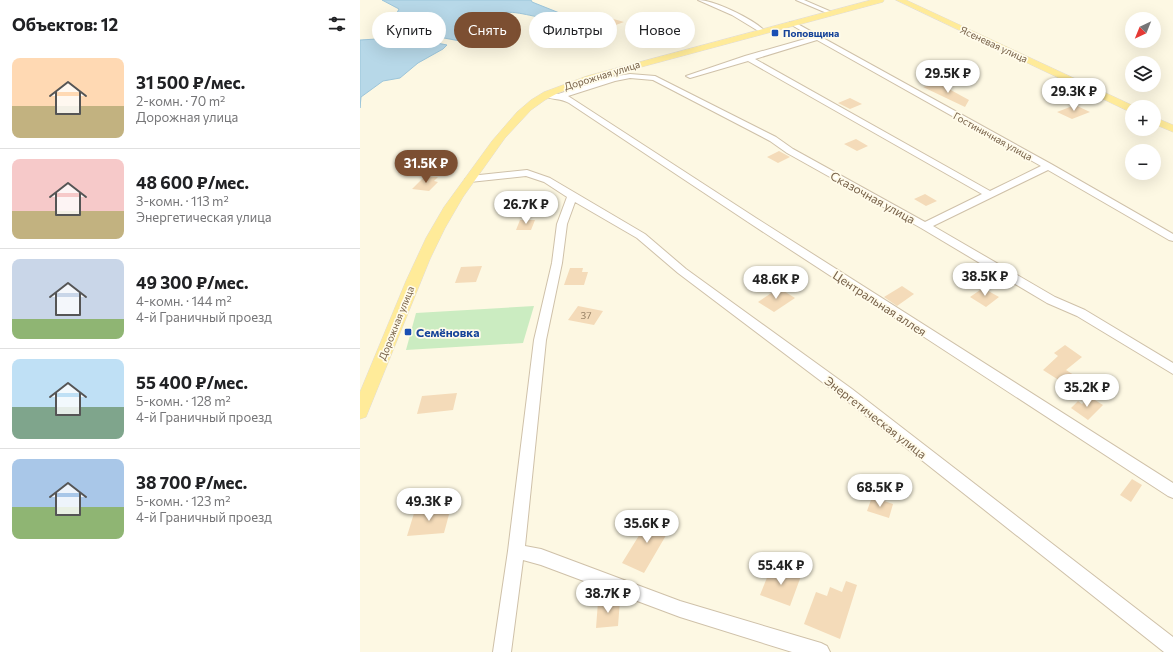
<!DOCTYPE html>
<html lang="ru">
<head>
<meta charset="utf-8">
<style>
	:root { --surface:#fff; --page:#f6f6f6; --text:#202124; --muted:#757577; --line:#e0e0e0; --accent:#7c4f32 }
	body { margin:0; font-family:Commissioner,sans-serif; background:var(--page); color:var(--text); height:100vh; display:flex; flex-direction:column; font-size:15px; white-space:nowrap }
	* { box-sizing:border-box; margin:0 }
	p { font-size:13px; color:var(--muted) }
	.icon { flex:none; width:22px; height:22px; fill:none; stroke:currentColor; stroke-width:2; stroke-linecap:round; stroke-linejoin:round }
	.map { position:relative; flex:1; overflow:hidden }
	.panel { display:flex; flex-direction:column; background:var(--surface); width:360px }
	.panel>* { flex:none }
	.hud { position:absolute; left:12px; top:12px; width:380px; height:36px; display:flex; gap:8px }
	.needle { width:26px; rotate:223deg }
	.fabs { position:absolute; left:765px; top:12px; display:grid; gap:8px }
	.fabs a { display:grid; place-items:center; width:36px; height:36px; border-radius:50%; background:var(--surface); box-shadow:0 4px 16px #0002; font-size:20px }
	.price { position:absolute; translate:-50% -34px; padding:0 9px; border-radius:14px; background:#fff; color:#222; font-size:13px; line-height:26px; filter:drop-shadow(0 1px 2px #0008) }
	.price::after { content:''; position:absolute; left:50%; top:24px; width:12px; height:9px; margin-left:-6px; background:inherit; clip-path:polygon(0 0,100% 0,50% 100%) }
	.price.current { background:var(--accent); color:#fff }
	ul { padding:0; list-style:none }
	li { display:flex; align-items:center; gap:12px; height:100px; padding:0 12px }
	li+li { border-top:1px solid var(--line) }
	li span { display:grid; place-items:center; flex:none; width:112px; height:80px; border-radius:8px; color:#555 }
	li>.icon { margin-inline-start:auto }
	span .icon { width:48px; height:48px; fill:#fffc; stroke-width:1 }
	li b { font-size:17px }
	h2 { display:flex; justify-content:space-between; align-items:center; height:48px; padding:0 12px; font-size:17px }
	.tag { padding:0 14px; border-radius:18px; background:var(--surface); box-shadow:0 4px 16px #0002; font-size:14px; line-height:36px }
	.tag.current { background:var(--accent); color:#fff }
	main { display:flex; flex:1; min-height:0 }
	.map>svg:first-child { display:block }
	.green { fill:#cbecc1 }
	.water { fill:#b7d8e8; stroke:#9cc5da }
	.building { fill:#f4dbb9 }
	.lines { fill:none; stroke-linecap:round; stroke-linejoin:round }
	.minor-casing { stroke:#cfc1a9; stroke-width:2 }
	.major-casing { stroke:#e1dcd7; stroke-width:1 }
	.minor { fill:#fff; fill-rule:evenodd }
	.major { fill:#ffeb99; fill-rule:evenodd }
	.transit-dot { fill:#1a4fb4; stroke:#fffbea; stroke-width:1.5 }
	.labels { text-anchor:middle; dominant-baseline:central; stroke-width:3.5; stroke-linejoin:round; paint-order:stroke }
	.far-transit-label { font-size:10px; font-weight:bold; fill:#164399; stroke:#fffbea; text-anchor:start }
	.far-street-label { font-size:10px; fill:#776148; stroke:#fffbea }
	.number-label { font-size:10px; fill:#968064 }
	.street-label { font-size:12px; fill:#776148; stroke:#fffbea }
	.transit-label { font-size:12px; font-weight:bold; fill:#164399; stroke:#fffbea; text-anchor:start }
</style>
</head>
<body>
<main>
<section class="panel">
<h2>Объектов: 12<svg class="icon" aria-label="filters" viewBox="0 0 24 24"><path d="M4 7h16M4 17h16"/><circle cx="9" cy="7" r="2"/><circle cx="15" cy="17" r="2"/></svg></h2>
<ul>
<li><span style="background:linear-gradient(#ffd9b3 60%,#c2b280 0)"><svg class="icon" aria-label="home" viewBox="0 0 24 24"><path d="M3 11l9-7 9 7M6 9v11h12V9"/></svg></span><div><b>31 500 ₽/мес.</b><p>2-комн. · 70 m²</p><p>Дорожная улица</p></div></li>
<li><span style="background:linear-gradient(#f6c9c9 65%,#c2b280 0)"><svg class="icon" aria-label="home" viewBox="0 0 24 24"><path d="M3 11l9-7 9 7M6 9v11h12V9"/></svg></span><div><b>48 600 ₽/мес.</b><p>3-комн. · 113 m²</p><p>Энергетическая улица</p></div></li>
<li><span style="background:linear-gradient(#c9d6e8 75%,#8fb573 0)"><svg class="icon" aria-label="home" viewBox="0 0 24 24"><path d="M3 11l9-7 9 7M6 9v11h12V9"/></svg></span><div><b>49 300 ₽/мес.</b><p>4-комн. · 144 m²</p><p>4-й Граничный проезд</p></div></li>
<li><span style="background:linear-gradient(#bfe0f5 60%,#7fa58c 0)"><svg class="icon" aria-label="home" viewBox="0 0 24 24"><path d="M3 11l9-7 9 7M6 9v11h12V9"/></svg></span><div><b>55 400 ₽/мес.</b><p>5-комн. · 128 m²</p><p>4-й Граничный проезд</p></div></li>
<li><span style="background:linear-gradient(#a9c7e8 60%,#8fb573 0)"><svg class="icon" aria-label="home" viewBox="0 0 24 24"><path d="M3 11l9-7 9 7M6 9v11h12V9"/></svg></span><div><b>38 700 ₽/мес.</b><p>5-комн. · 123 m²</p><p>4-й Граничный проезд</p></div></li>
</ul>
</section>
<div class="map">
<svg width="813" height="652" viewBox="0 0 813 652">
	<rect width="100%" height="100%" fill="#fdf8e3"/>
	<!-- green -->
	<path class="green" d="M174,306L163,343L46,350L56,313Z"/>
	<!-- water -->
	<path class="water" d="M22,0H171L172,2L202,14L201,17C196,18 190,19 185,18C172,17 146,7 136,16L140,18L120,26L122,27H136L134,30L100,41L63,34H24L14,33C26,26 33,22 39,9Z
		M33,38L62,40L87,45L83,49L58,63L40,78L23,81L1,97L0,108V40Z"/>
	<!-- building -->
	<path class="building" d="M250,18L264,22L234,33L218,26Z
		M578,83L609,100L605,107L563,87Z
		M490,98L502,104L490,109L478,103Z
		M715,105L730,112L712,119L697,112Z
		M496,139L508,146L497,151L484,144Z
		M419,151L430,157L418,163L407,157Z
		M65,176L78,177L74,181L78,182L69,191L52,189Z
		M565,194L577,201L566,206L554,199Z
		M160,220H175L171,230H156Z
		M122,266L116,282L95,283L101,267Z
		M210,268H223L222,272H228L224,285H204Z
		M542,286L554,294L537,306L524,297Z
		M419,288L435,298L414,312L398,302Z
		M623,288L639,297L626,307L610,297Z
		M218,306L243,311L234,325L208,320Z
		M705,345L722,357L706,370L717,377L708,386L683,370L698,356L694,353Z
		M97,393L93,410L57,414L62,396Z
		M730,397L743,405L728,420L711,408L718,401L722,404Z
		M772,479L782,485L771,502L760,495Z
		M512,497L533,504L529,518L507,511Z
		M91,507L84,533L47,536L55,510Z
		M291,516L312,525L284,573L262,563Z
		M412,565L441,576L430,606L400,595Z
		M486,581L497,585L480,639L444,624L456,592L467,596L470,587L482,592Z
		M260,600L258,626L236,628L238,602Z"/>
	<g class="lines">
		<!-- minor casing -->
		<g class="minor-casing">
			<path id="minor" d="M338,0C354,0 393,19 405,31L400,32L372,15Z
				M436,0H444L474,13L469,14Z
				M430,22H434L691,164L813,234V241L809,240L688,170L573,226L695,297L725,310L813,363V374L717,316L687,303L561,228L427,153L410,141L293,80L270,78L255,81L208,96L396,218L813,483V498L808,496L388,222L209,103C201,98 189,100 182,95L186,93L198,94L251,77L270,74L295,76L416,137L433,149L565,222L622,194L388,61L330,78L326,76L385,56L452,37L430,24ZM457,40L681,166L630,191L395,59Z
				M167,170L190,178L285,234L326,269L492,389L813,637V652H804L482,397L318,273L277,238L215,202L207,224L202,263L186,340L165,546L181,549L320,601L461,643L467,646L470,652H432L320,617L181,565L163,560L151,652H133L148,551L174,340L192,263L197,224L207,197L184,182L166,176L110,182L105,179L110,176Z"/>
		</g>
		<!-- major casing -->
		<g class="major-casing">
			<path id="major" d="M511,0H524L523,2L233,80L198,93L185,100L171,110L145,138L103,197L85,228L70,259L8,412L6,417L0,419V392L46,281L66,238L84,207L132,141L157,112L171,100L184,92L227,76Z
				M536,0H546L776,107H772V112L768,111Z
				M794,117L813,125V132L794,124Z"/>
		</g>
		<!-- minor -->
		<use href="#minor" class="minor"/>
		<!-- major -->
		<use href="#major" class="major"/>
	</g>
	<!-- markers -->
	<g class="transit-dot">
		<rect x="411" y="29" width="8" height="8" rx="2"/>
		<rect x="44" y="328" width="8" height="8" rx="2"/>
	</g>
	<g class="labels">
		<!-- far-transit labels -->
		<g class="far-transit-label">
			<text x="423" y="33">Поповщина</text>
		</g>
		<!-- far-street labels -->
		<g class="far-street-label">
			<text transform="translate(634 44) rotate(25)">Ясеневая улица</text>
			<text transform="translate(242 75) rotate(-17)">Дорожная улица</text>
			<text transform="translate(633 136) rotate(29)">Гостиничная улица</text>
			<text transform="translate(36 323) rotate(-68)">Дорожная улица</text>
		</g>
		<!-- number labels -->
		<g class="number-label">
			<text x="226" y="315">37</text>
		</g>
		<!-- street labels -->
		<g class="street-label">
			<text transform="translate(513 197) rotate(29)">Сказочная улица</text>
			<text transform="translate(520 303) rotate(33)">Центральная аллея</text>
			<text transform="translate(516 417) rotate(38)">Энергетическая улица</text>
		</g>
		<!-- transit labels -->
		<g class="transit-label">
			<text x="56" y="332">Семёновка</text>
		</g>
	</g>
</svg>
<div class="fabs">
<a><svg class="needle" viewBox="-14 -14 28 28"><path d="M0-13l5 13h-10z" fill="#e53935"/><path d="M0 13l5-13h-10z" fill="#757577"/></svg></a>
<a><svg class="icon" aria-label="layers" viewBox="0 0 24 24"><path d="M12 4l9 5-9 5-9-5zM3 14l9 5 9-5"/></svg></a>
<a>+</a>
<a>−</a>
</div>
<b class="price" style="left:588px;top:94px">29.5K ₽</b>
<b class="price" style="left:714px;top:112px">29.3K ₽</b>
<b class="price current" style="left:66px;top:184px">31.5K ₽</b>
<b class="price" style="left:166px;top:225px">26.7K ₽</b>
<b class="price" style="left:625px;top:297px">38.5K ₽</b>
<b class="price" style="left:416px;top:300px">48.6K ₽</b>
<b class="price" style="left:727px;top:408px">35.2K ₽</b>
<b class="price" style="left:520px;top:508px">68.5K ₽</b>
<b class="price" style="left:69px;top:522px">49.3K ₽</b>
<b class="price" style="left:287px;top:544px">35.6K ₽</b>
<b class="price" style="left:421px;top:586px">55.4K ₽</b>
<b class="price" style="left:248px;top:614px">38.7K ₽</b>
<div class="hud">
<a class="tag">Купить</a>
<a class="tag current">Снять</a>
<a class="tag">Фильтры</a>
<a class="tag">Новое</a>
</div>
</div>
</main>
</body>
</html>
